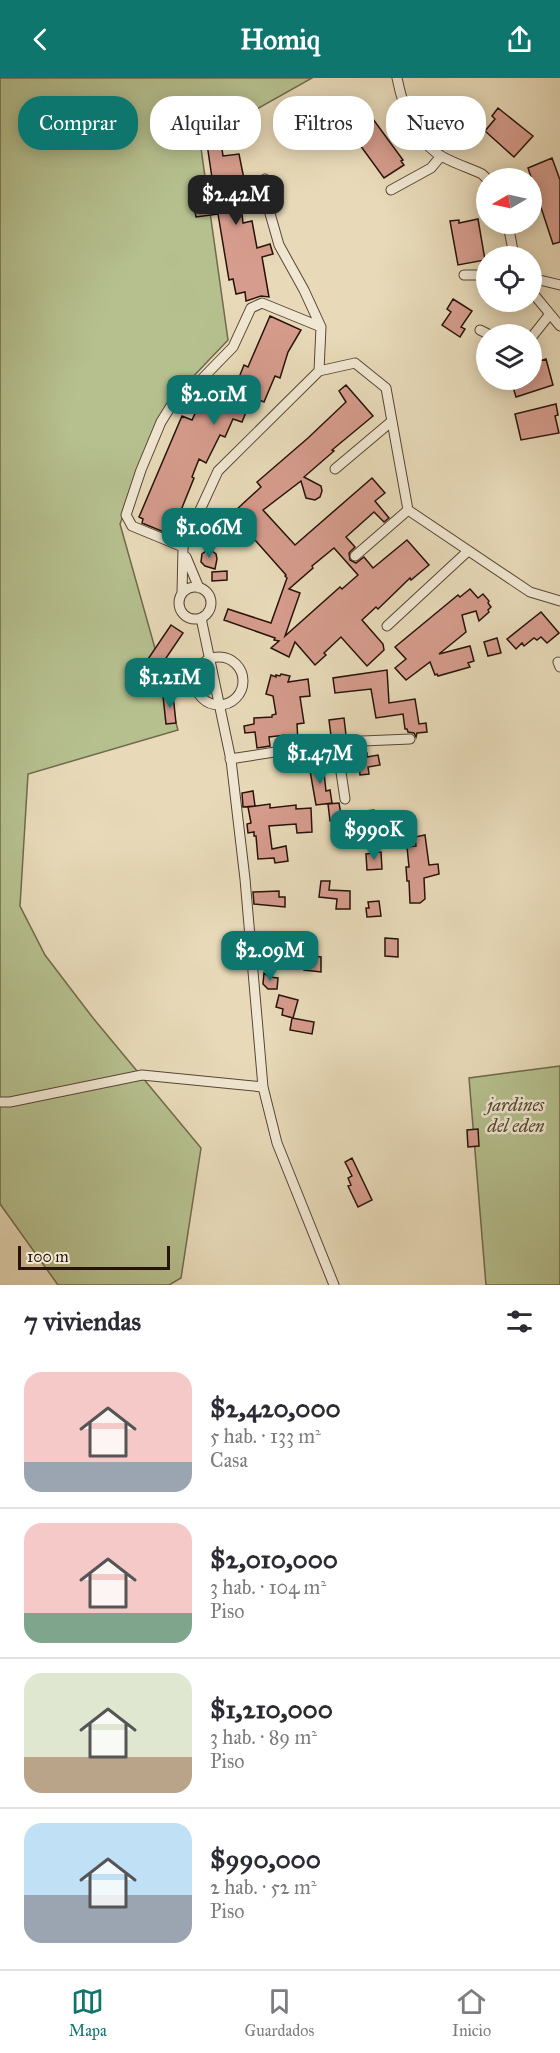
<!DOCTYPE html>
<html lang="es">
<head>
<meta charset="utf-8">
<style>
	:root { --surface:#fff; --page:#f2f2f3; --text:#2b2b33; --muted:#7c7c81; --line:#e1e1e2; --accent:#0f766e }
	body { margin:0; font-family:"IM FELL Great Primer",serif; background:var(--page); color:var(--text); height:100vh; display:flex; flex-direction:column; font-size:22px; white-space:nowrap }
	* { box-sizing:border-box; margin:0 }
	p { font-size:20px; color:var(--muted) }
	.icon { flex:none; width:33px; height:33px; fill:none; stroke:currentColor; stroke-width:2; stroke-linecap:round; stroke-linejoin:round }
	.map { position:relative; height:1207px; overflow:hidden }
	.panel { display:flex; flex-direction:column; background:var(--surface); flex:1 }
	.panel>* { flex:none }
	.top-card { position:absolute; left:18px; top:18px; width:525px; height:54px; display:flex; gap:12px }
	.needle { width:39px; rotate:261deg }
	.tools { position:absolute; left:476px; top:90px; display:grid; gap:12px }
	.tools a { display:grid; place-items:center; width:66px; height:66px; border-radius:50%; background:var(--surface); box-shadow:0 3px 15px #0003; font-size:30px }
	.scale { position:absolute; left:18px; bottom:15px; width:152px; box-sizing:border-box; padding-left:6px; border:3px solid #281309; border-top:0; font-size:16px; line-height:21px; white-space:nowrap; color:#281309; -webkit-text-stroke:4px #f0e7d2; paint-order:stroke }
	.price { position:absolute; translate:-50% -51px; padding:0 14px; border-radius:12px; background:var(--accent); color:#fff; font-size:20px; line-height:39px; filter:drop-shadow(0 2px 3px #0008) }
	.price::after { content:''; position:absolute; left:50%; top:36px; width:18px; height:14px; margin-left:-9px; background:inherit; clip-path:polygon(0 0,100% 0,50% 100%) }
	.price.selected { background:#222; color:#fff }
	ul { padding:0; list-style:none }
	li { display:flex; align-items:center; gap:18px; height:150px; padding:0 24px }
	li+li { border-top:2px solid var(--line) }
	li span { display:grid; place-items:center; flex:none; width:168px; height:120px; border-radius:18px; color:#555 }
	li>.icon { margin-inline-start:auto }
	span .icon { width:72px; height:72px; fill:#fffc; stroke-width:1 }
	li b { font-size:26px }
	h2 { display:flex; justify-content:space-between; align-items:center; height:72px; padding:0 24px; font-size:26px }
	.pill { padding:0 21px; border-radius:24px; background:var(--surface); box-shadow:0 3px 15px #0003; font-size:21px; line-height:54px }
	.pill.selected { background:var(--accent); color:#fff }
	header { display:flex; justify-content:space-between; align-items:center; height:78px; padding:0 24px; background:var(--accent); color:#fff; font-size:27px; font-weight:700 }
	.dock { display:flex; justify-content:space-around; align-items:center; height:84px; border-top:2px solid var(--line); background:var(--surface); font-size:16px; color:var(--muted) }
	.dock a { display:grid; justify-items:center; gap:3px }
	.dock .selected { color:var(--accent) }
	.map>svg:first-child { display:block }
	.green { fill:#b6c08f; stroke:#6f6a4c; stroke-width:1.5 }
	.building { fill:#d69c8d; stroke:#281309; stroke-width:1.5; fill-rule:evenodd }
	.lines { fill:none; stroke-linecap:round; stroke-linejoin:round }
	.minor-casing { stroke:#584535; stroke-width:11 }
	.minor { stroke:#f0e7d2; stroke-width:9 }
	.labels { text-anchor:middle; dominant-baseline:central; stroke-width:5; stroke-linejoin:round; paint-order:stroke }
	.park-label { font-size:18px; font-style:italic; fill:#534731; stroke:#f0e7d2 }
</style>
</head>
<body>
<header><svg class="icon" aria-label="back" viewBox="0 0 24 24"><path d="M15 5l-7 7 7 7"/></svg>Homiq<svg class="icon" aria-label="share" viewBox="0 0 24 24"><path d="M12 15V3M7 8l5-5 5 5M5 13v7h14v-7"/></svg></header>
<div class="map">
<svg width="560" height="1207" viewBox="0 0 560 1207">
	<rect width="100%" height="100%" fill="#e8dab9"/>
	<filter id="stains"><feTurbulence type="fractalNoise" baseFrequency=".00333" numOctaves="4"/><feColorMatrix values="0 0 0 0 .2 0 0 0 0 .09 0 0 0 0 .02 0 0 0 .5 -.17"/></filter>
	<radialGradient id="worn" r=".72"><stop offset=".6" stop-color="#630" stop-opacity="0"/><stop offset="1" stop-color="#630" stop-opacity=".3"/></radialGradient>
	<!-- green -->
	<path class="green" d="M0,0H312L200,63L228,262L168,325L120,446L178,652L28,696L20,828L45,877L93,940L201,1070L181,1200L169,1207H58L0,1126Z
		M560,988V1207H486L469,1000Z"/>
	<!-- building -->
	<path class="building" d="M498,30L533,58L514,79L485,53L495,41L492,38Z
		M370,37L403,82L401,83L404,87L384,100L349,52Z
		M221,64L223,78L239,76L244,101L238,102L243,145L252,143L257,170L270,166L273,176L262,179L269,219L261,218L246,223L245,214L236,216L233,201L229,202L218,136L196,139L194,129L216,127L207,66Z
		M552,80L560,102V164L553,166L528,90Z
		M478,141L485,182L458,187L450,143L459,142V145Z
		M453,221L472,233L461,249L465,251L460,259L442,247L451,234L447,231Z
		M270,238L301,252L288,274L280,300L275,298L264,324L252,319L242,344L233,341L225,359L220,357L206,385L199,381L192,399L194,400L171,457L142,445L143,441L139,439L182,338L192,342L199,327L212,332L223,307L234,312L244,287L248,289Z
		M546,281L553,307L516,319L511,302H531V286Z
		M346,307L373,338L332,372L334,373L304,399L321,408L322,413L320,419L315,422L306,420L301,403L263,432L295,467L372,400L385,415L375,423L389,440L384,444L374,434L346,459L355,469L349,475L350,482L356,485L364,479L373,490L407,462L429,487L411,502L410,500L378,531L376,529L362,542L383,566L384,572L367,588L341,559L324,575L326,577L315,587L295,564L289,579L271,570L279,563L274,562L275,560L224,542L228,531L271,545L287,500L285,498L286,497L239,444L243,440L236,432L261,409L257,404L308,360L346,324L339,313ZM334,470L358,497L342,511L340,509L285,558L300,515L289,511L313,490L312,488Z
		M556,326L558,337L555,338L559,355L521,362L515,336Z
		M206,473H212L216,476L217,481L215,491L205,488L201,484L202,476Z
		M227,493V502L212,503V494Z
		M470,511L478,520L483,516L489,523L488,525L491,529L488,532L489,534L479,543L476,533L462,537L466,554L439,576L470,568L474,583L468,585L470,589L438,598L437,596L435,597L430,584L406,602L395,590L406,581L395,569L458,517L460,519Z
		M541,534L559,555L547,565L541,559L537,562L534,560L524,568L522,565L516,571L507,561Z
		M171,547L183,555L158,592L146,584Z
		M497,560L501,575L488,578L484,564Z
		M387,592L389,625L415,621L419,646L426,645L427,654L417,655L416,659L414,655L408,654L407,651H405L403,636L376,640L371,611L335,615L333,600Z
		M281,596L290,598L288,604L308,601L310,618L300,619L304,645L297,646L298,664L288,665L286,657L269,659L270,668L257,670L255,654L245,655L244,648L254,646V640L272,639V637L276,636L273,618L266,616L271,597L276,599V597L280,598Z
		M173,617L176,645L166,646L163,618Z
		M344,640L346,657L331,658L329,642Z
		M367,675V679L378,677L380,687L368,689L369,696L360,697L358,676Z
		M323,686L326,713L330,712L332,725L316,727L309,687Z
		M253,713L255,728L243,729L242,715Z
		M339,725L342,742L330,743L328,726Z
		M270,726V730L296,727V731L311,730L312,754L297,755L296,746L269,748L272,771L286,768L288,783L275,785L274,780L258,781L256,758H254V754L248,755L247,746L251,745L248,729Z
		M374,732L377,753L360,755L357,734Z
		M425,757L429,787L438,786L439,796L424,800L425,821L420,825H410L409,803H407L406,789H409L407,769L416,768L415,759Z
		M381,774L382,791L367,792L366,776Z
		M321,803H330L329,812L350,813V831H336L337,821L319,819Z
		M279,813V819H285V829L254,826L253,814Z
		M379,823L381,838L367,839L366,830H369L368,824Z
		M385,860L398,861V879L385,878Z
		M312,878L321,879V894L304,892L305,883L311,884Z
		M264,895L269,899L278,900L277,911H268L263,906Z
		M279,917L298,922L293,940L282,937L283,931L276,929Z
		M292,940L314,944L312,956L290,952Z
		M478,1051L479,1068L468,1069L467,1052Z
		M352,1080L372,1122L358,1129L348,1108L351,1107L348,1100L352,1098L345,1084Z"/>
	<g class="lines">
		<!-- minor casing -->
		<g class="minor-casing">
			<path id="minor" d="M397,0C403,30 415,64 443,79C456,86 469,90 482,96L486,100
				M265,101L269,132L279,167L304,212L321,249L319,293
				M391,112L431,90L441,78
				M508,146L514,178
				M464,197H486
				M531,200L560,207
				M531,213L560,248
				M480,252L488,256
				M531,260L550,236
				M335,391L392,343
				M183,469L132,448L126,437L141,392L161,344L171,328L194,309L233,269L251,230L262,225L321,249
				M355,478L408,432
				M186,479L199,510
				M179 525a16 16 0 1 1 32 0a16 16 0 1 1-32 0Z
				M182,515L183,469L218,393L319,293L355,285L386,310L408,432L530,514L560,523
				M201,540L231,682L245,801L263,1009L277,1065L334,1207
				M387,548L468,473
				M195 603a24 24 0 1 1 48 0a24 24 0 1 1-48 0Z
				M558,584L560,589
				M339,664L338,674L345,721
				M230,681L339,664L410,661
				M0,1024H10L142,997L263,1009"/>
		</g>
		<!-- minor -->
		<use href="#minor" class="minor"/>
	</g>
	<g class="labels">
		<!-- park labels -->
		<g class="park-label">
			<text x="516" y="1027">jardines<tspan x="516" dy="21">del eden</tspan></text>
		</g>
	</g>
	<rect width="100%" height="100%" filter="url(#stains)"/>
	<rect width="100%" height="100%" fill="url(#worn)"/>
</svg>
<div class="tools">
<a><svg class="needle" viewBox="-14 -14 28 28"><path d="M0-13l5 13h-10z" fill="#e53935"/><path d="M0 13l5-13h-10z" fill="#7c7c81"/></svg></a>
<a><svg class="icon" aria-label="locate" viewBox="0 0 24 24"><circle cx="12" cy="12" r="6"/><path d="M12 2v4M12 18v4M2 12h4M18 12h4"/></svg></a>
<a><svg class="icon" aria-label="layers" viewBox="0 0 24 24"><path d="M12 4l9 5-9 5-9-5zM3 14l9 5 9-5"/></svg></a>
</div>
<div class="scale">100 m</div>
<b class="price selected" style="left:236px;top:148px">$2.42M</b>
<b class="price" style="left:214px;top:348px">$2.01M</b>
<b class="price" style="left:209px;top:481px">$1.06M</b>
<b class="price" style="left:170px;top:631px">$1.21M</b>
<b class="price" style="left:320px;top:707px">$1.47M</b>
<b class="price" style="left:374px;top:783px">$990K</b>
<b class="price" style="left:270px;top:904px">$2.09M</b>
<div class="top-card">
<a class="pill selected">Comprar</a>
<a class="pill">Alquilar</a>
<a class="pill">Filtros</a>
<a class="pill">Nuevo</a>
</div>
</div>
<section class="panel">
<h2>7 viviendas<svg class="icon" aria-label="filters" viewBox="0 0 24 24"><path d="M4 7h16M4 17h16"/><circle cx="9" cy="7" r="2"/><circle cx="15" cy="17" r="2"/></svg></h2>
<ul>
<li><span style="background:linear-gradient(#f6c9c9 75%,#9aa5b1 0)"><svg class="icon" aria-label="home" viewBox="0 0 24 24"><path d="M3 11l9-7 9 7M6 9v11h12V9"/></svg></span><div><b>$2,420,000</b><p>5 hab. · 133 m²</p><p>Casa</p></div></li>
<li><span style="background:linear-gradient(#f6c9c9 75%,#7fa58c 0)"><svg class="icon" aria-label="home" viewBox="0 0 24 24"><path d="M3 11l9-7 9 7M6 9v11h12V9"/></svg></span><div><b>$2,010,000</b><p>3 hab. · 104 m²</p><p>Piso</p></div></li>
<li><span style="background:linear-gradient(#dfe7d0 70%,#b9a48a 0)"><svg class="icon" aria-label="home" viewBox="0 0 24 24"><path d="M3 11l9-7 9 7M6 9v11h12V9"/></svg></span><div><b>$1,210,000</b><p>3 hab. · 89 m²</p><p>Piso</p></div></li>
<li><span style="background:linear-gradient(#bfe0f5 60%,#9aa5b1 0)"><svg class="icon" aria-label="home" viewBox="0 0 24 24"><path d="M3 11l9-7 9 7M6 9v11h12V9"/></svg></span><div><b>$990,000</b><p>2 hab. · 52 m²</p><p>Piso</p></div></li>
</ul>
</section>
<nav class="dock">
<a class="selected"><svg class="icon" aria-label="map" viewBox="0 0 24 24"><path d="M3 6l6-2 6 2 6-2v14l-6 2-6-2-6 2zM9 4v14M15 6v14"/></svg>Mapa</a>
<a><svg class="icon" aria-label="saved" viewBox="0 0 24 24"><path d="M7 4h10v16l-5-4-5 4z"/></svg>Guardados</a>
<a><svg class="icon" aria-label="home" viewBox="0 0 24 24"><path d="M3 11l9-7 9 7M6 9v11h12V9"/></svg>Inicio</a>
</nav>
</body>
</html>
